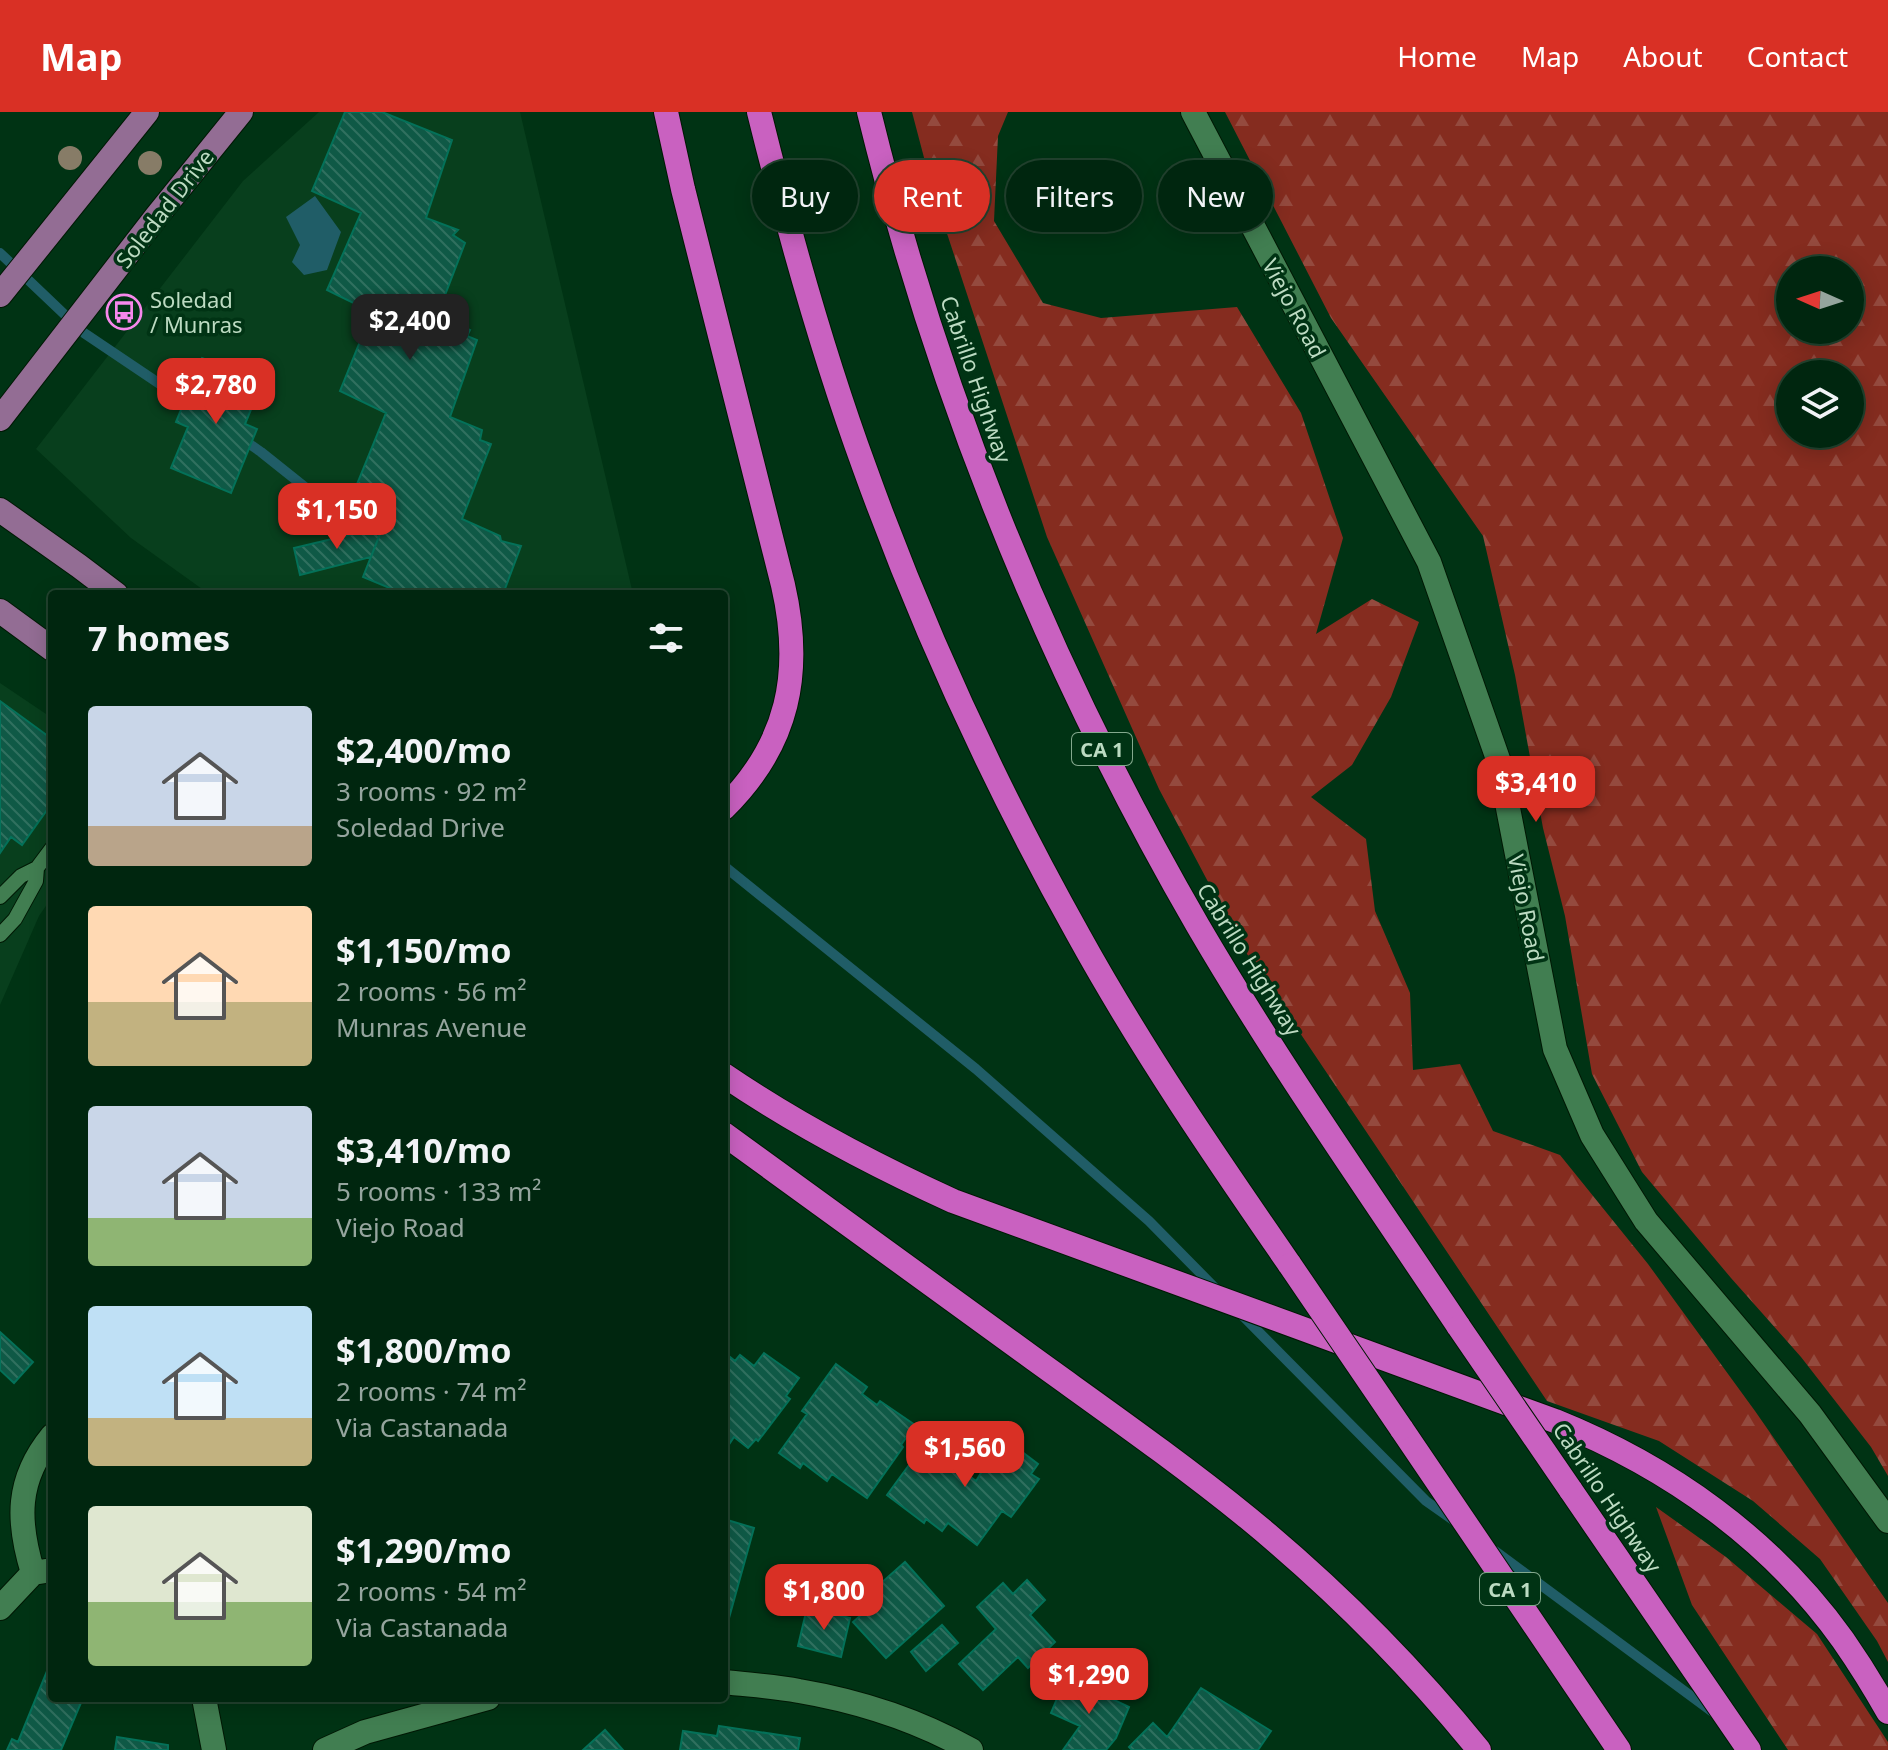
<!DOCTYPE html>
<html lang="en">
<head>
<meta charset="utf-8">
<style>
	:root { --surface:#00260f; --page:#0a2e18; --text:#f1f3f6; --muted:#95a59e; --line:#22432f; --accent:#d93025 }
	body { margin:0; font-family:"Noto Sans",sans-serif; background:var(--page); color:var(--text); height:100vh; display:flex; flex-direction:column; font-size:30px; white-space:nowrap }
	* { box-sizing:border-box; margin:0 }
	p { font-size:26px; color:var(--muted) }
	.icon { flex:none; width:44px; height:44px; fill:none; stroke:currentColor; stroke-width:2; stroke-linecap:round; stroke-linejoin:round }
	.map { position:relative; flex:1; overflow:hidden }
	.drawer { position:absolute; left:48px; top:478px; width:680px; height:1112px; display:flex; flex-direction:column; background:var(--surface); border-radius:8px; box-shadow:0 4px 20px #0003,0 0 0 2px var(--line) }
	.drawer>* { flex:none }
	.hud { position:absolute; left:752px; top:48px; width:760px; height:72px; display:flex; gap:16px }
	.needle { width:52px; rotate:273deg }
	.controls { position:absolute; left:1776px; top:144px; display:grid; gap:16px }
	.controls a { display:grid; place-items:center; width:88px; height:88px; border-radius:50%; background:var(--surface); box-shadow:0 4px 20px #0003,0 0 0 2px var(--line); font-size:40px }
	.price { position:absolute; translate:-50% -68px; padding:0 18px; border-radius:16px; background:var(--accent); color:#fff; font-size:26px; line-height:52px; filter:drop-shadow(0 2px 4px #0008) }
	.price::after { content:''; position:absolute; left:50%; top:48px; width:24px; height:18px; margin-left:-12px; background:inherit; clip-path:polygon(0 0,100% 0,50% 100%) }
	.price.current { background:#222; color:#fff }
	ul { padding:0; list-style:none }
	li { display:flex; align-items:center; gap:24px; height:200px; padding:0 40px }
	li span { display:grid; place-items:center; flex:none; width:224px; height:160px; border-radius:8px; color:#555 }
	li>.icon { margin-inline-start:auto }
	span .icon { width:96px; height:96px; fill:#fffc; stroke-width:1 }
	li b { font-size:34px }
	h2 { display:flex; justify-content:space-between; align-items:center; height:96px; padding:0 40px; font-size:34px }
	.pill { padding:0 28px; border-radius:36px; background:var(--surface); box-shadow:0 4px 20px #0003,0 0 0 2px var(--line); font-size:28px; line-height:72px }
	.pill.current { background:var(--accent); color:#fff }
	header { display:flex; align-items:center; gap:48px; box-sizing:border-box; height:112px; padding:0 40px; background:var(--accent); color:#fff }
	header strong { font-size:38px }
	nav { display:flex; gap:44px; margin-inline-start:auto; font-size:28px }
	.map>svg:first-child { display:block }
	.built { fill:#083f1d }
	.forest { fill:url(#forest-firs); fill-rule:evenodd }
	.water { fill:#205d67 }
	.lines { fill:none; stroke-linecap:round; stroke-linejoin:round }
	.stream { stroke:#205d67; stroke-width:10 }
	.building { fill:url(#building-back-hatch); stroke:#047159; stroke-width:2 }
	.service-casing { stroke:#001804; stroke-width:16 }
	.minor-casing { stroke:#001804; stroke-width:26 }
	.primary-casing { stroke:#001804; stroke-width:26 }
	.motorway-casing { stroke:#001804; stroke-width:26 }
	.service { stroke:#417e51; stroke-width:14 }
	.minor { stroke:#417e51; stroke-width:24 }
	.primary { stroke:#936d94; stroke-width:24 }
	.motorway { stroke:#c961c0; stroke-width:24 }
	.motorway-bridge-casing { stroke:#001804; stroke-width:26; stroke-linecap:butt }
	.motorway-bridge { stroke:#c961c0; stroke-width:24 }
	.tree { fill:#877c67 }
	.labels { text-anchor:middle; dominant-baseline:central; stroke-width:7; stroke-linejoin:round; paint-order:stroke }
	.shield { fill:#003314; stroke:#84a98e; stroke-width:2 }
	.shield-label { font-size:20px; font-weight:bold; fill:#bcdbc2 }
	.street-label { font-size:22px; fill:#bcdbc2; stroke:#003314 }
	.poi-label { font-size:22px; fill:#bcdbc2; stroke:#003314; text-anchor:start }
</style>
</head>
<body>
<header>
<strong>Map</strong>
<nav><a>Home</a><a>Map</a><a>About</a><a>Contact</a></nav>
</header>
<div class="map">
<svg width="1888" height="1638" viewBox="0 0 1888 1638">
	<defs>
		<pattern id="forest-firs" width="22" height="20" patternUnits="userSpaceOnUse" patternTransform="scale(2)"><rect width="22" height="20" fill="#852c1f"/><path d="M5 1l3.5 6h-7zM16 11l3.5 6h-7z" fill="#944a3e"/></pattern>
		<pattern id="building-back-hatch" width="6" height="6" patternUnits="userSpaceOnUse" patternTransform="scale(2)"><rect width="6" height="6" fill="#0f5946"/><path d="M-1 5l2 2M0 0l6 6M5-1l2 2" fill="none" stroke="#30705f"/></pattern>
	</defs>
	<rect width="100%" height="100%" fill="#003314"/>
	<!-- built -->
	<path class="built" d="M319,0H520L633,482H209L131,426L36,337L243,69Z
		M0,571L52,606V785L39,804L0,893Z"/>
	<!-- forest -->
	<path class="forest" d="M912,0H1008L998,24L994,109L1043,191L1101,206L1237,195L1301,301L1343,426L1316,522L1372,487L1419,510L1391,585L1352,653L1311,685L1366,727L1375,799L1410,881L1413,958L1460,952L1493,1019L1560,1043L1648,1152L1755,1299L1888,1491V1550L1877,1529L1820,1447L1753,1389L1659,1329L1547,1289L1243,836L1159,677L1047,425L932,76Z
		M1225,0H1888V1364L1871,1335L1801,1245L1731,1166L1642,1060L1592,962L1565,804L1543,716L1515,563L1483,424L1331,206ZM1790,158H1850V218H1790ZM1790,262H1850V322H1790Z
		M1656,1395L1726,1445L1817,1522L1888,1630V1638H1788L1692,1493Z"/>
	<!-- water -->
	<path class="water" d="M315,84L341,120L327,158L304,163L292,150L300,133L286,105Z"/>
	<g class="lines">
		<!-- stream -->
		<path class="stream" d="M0,141L84,221L194,295
			M241,326L261,340L360,419L369,429
			M724,754L976,957L1149,1109L1216,1177
			M1241,1202L1426,1389L1453,1408
			M1495,1439L1714,1601"/>
	</g>
	<!-- building -->
	<path class="building" d="M345,0H382L452,28L426,106L458,118L453,123L465,131L437,204L470,218L467,224L477,228L450,305L482,318L480,328L491,332L462,407L500,424L501,429L521,434L503,482H404L363,465L387,404L364,392L366,385L353,382L386,301L340,279L372,200L327,178L361,101L312,79Z
		M202,246L262,271L245,312L257,317L231,381L171,356L188,315L176,310Z
		M374,417H382L371,445L300,463L294,436Z
		M0,589L52,627V691L22,733L11,725L0,741Z
		M0,1220L33,1250L14,1271L0,1258Z
		M724,1240L735,1249L740,1243L754,1254L764,1241L799,1266L786,1284L790,1287L758,1329L756,1327L748,1336L734,1325L730,1331L724,1326Z
		M836,1252L867,1275L862,1282L877,1293L880,1289L915,1313L901,1333L903,1335L867,1386L832,1362L827,1369L803,1351L800,1356L779,1341L807,1302L802,1299Z
		M1001,1324L1038,1352L1031,1362L1039,1367L1011,1405L1002,1399L977,1433L948,1411L942,1419L926,1407L924,1411L887,1383L926,1330L947,1347L951,1340L965,1351L960,1357L976,1369L981,1361L977,1358Z
		M724,1407L754,1416L729,1506L724,1505Z
		M905,1450L944,1494L886,1546L853,1510L878,1488L871,1480Z
		M1027,1468L1045,1488L1030,1503L1055,1530L1028,1556L1018,1545L983,1578L959,1552L996,1517L977,1495L1003,1471L1013,1482Z
		M807,1496L850,1506L841,1545L798,1534Z
		M942,1513L958,1531L926,1559L911,1540Z
		M52,1547V1586H83L61,1638H7L12,1627L18,1630Z
		M1066,1565L1129,1595L1116,1626L1106,1638H1063L1080,1614L1051,1601Z
		M1201,1576L1271,1619L1258,1638H1132L1129,1635L1153,1611L1167,1625Z
		M719,1614L800,1626L798,1638H680L683,1619L717,1624Z
		M605,1618L623,1638H583Z
		M117,1625L168,1633V1638H115Z"/>
	<g class="lines">
		<!-- service casing -->
		<g class="service-casing">
			<path id="service" d="M0,785L21,764L37,756
				M0,823L15,807L36,769L37,756L52,736"/>
		</g>
		<!-- minor casing -->
		<g class="minor-casing">
			<path id="minor" d="M1193,0L1429,450L1499,650L1555,937L1592,1023L1646,1109L1810,1302L1888,1409
				M33,1461C17,1409 16,1368 52,1324
				M0,1496L33,1461L52,1458
				M724,1570C749,1573 774,1574 799,1579C858,1589 919,1609 971,1638
				M204,1586L214,1638
				M325,1638L365,1620L488,1586"/>
		</g>
		<!-- primary casing -->
		<g class="primary-casing">
			<path id="primary" d="M0,183L147,0
				M0,307L156,105L241,0
				M0,398L79,454L116,482
				M0,499L52,537"/>
		</g>
		<!-- motorway casing -->
		<g class="motorway-casing">
			<path id="motorway" d="M666,0L683,77L783,473C803,560 789,632 724,696
				M759,0C789,121 822,240 865,357C923,518 995,674 1079,824C1142,938 1216,1046 1290,1153
				M869,0C939,286 1051,560 1198,814C1278,951 1371,1083 1459,1215
				M724,963C796,1012 874,1053 953,1089L1555,1309C1669,1355 1771,1427 1843,1528C1859,1551 1874,1575 1888,1600
				M724,1022C827,1097 930,1172 1034,1247C1106,1299 1179,1350 1248,1406C1332,1475 1411,1554 1479,1638
				M1401,1316L1619,1638
				M1570,1377L1749,1638"/>
		</g>
		<!-- service -->
		<use href="#service" class="service"/>
		<!-- minor -->
		<use href="#minor" class="minor"/>
		<!-- primary -->
		<use href="#primary" class="primary"/>
		<!-- motorway -->
		<use href="#motorway" class="motorway"/>
		<!-- motorway-bridge casing -->
		<g class="motorway-bridge-casing">
			<path id="motorway-bridge" d="M1290,1153L1401,1316
				M1459,1215L1570,1377"/>
		</g>
		<!-- motorway-bridge -->
		<use href="#motorway-bridge" class="motorway-bridge"/>
	</g>
	<!-- trees -->
	<g class="tree">
		<circle cx="70" cy="46" r="12"/>
		<circle cx="150" cy="51" r="12"/>
	</g>
	<!-- icons -->
	<defs>
		<g id="bus-ring" transform="scale(1.8)"><circle r="9.5" fill="#003314" stroke="#f788ec" stroke-width="1.5"/><path d="M-5-6H5V4H4V6H2V4H-2V6H-4V4H-5ZM-3.5-4V0h7V-4ZM-3.5 1.2v1.5H-2V1.2ZM2 1.2v1.5H3.5V1.2Z" fill="#f788ec"/></g>
	</defs>
	<g fill-rule="evenodd">
		<use href="#bus-ring" x="124" y="200"/>
	</g>
	<g class="labels">
		<!-- shield labels -->
		<g class="shield">
			<rect x="1072" y="621" width="60" height="32" rx="6"/>
			<rect x="1480" y="1461" width="60" height="32" rx="6"/>
		</g>
		<g class="shield-label">
			<text x="1102" y="637">CA 1</text>
			<text x="1510" y="1477">CA 1</text>
		</g>
		<!-- street labels -->
		<g class="street-label">
			<text transform="translate(164 96) rotate(-52)">Soledad Drive</text>
			<text transform="translate(1295 196) rotate(62)">Viejo Road</text>
			<text transform="translate(977 267) rotate(71)">Cabrillo Highway</text>
			<text transform="translate(1527 796) rotate(79)">Viejo Road</text>
			<text transform="translate(1250 847) rotate(58)">Cabrillo Highway</text>
			<text transform="translate(1608 1385) rotate(56)">Cabrillo Highway</text>
		</g>
		<!-- poi labels -->
		<g class="poi-label">
			<text x="150" y="187">Soledad<tspan x="150" dy="25">/ Munras</tspan></text>
		</g>
	</g>
</svg>
<div class="controls">
<a><svg class="needle" viewBox="-14 -14 28 28"><path d="M0-13l5 13h-10z" fill="#e53935"/><path d="M0 13l5-13h-10z" fill="#95a59e"/></svg></a>
<a><svg class="icon" aria-label="layers" viewBox="0 0 24 24"><path d="M12 4l9 5-9 5-9-5zM3 14l9 5 9-5"/></svg></a>
</div>
<b class="price current" style="left:410px;top:250px">$2,400</b>
<b class="price" style="left:216px;top:314px">$2,780</b>
<b class="price" style="left:337px;top:439px">$1,150</b>
<b class="price" style="left:1536px;top:712px">$3,410</b>
<b class="price" style="left:965px;top:1377px">$1,560</b>
<b class="price" style="left:824px;top:1520px">$1,800</b>
<b class="price" style="left:1089px;top:1604px">$1,290</b>
<div class="hud">
<a class="pill">Buy</a>
<a class="pill current">Rent</a>
<a class="pill">Filters</a>
<a class="pill">New</a>
</div>
<section class="drawer">
<h2>7 homes<svg class="icon" aria-label="filters" viewBox="0 0 24 24"><path d="M4 7h16M4 17h16"/><circle cx="9" cy="7" r="2"/><circle cx="15" cy="17" r="2"/></svg></h2>
<ul>
<li><span style="background:linear-gradient(#c9d6e8 75%,#b9a48a 0)"><svg class="icon" aria-label="home" viewBox="0 0 24 24"><path d="M3 11l9-7 9 7M6 9v11h12V9"/></svg></span><div><b>$2,400/mo</b><p>3 rooms · 92 m²</p><p>Soledad Drive</p></div></li>
<li><span style="background:linear-gradient(#ffd9b3 60%,#c2b280 0)"><svg class="icon" aria-label="home" viewBox="0 0 24 24"><path d="M3 11l9-7 9 7M6 9v11h12V9"/></svg></span><div><b>$1,150/mo</b><p>2 rooms · 56 m²</p><p>Munras Avenue</p></div></li>
<li><span style="background:linear-gradient(#c9d6e8 70%,#8fb573 0)"><svg class="icon" aria-label="home" viewBox="0 0 24 24"><path d="M3 11l9-7 9 7M6 9v11h12V9"/></svg></span><div><b>$3,410/mo</b><p>5 rooms · 133 m²</p><p>Viejo Road</p></div></li>
<li><span style="background:linear-gradient(#bfe0f5 70%,#c2b280 0)"><svg class="icon" aria-label="home" viewBox="0 0 24 24"><path d="M3 11l9-7 9 7M6 9v11h12V9"/></svg></span><div><b>$1,800/mo</b><p>2 rooms · 74 m²</p><p>Via Castanada</p></div></li>
<li><span style="background:linear-gradient(#dfe7d0 60%,#8fb573 0)"><svg class="icon" aria-label="home" viewBox="0 0 24 24"><path d="M3 11l9-7 9 7M6 9v11h12V9"/></svg></span><div><b>$1,290/mo</b><p>2 rooms · 54 m²</p><p>Via Castanada</p></div></li>
</ul>
</section>
</div>
</body>
</html>
